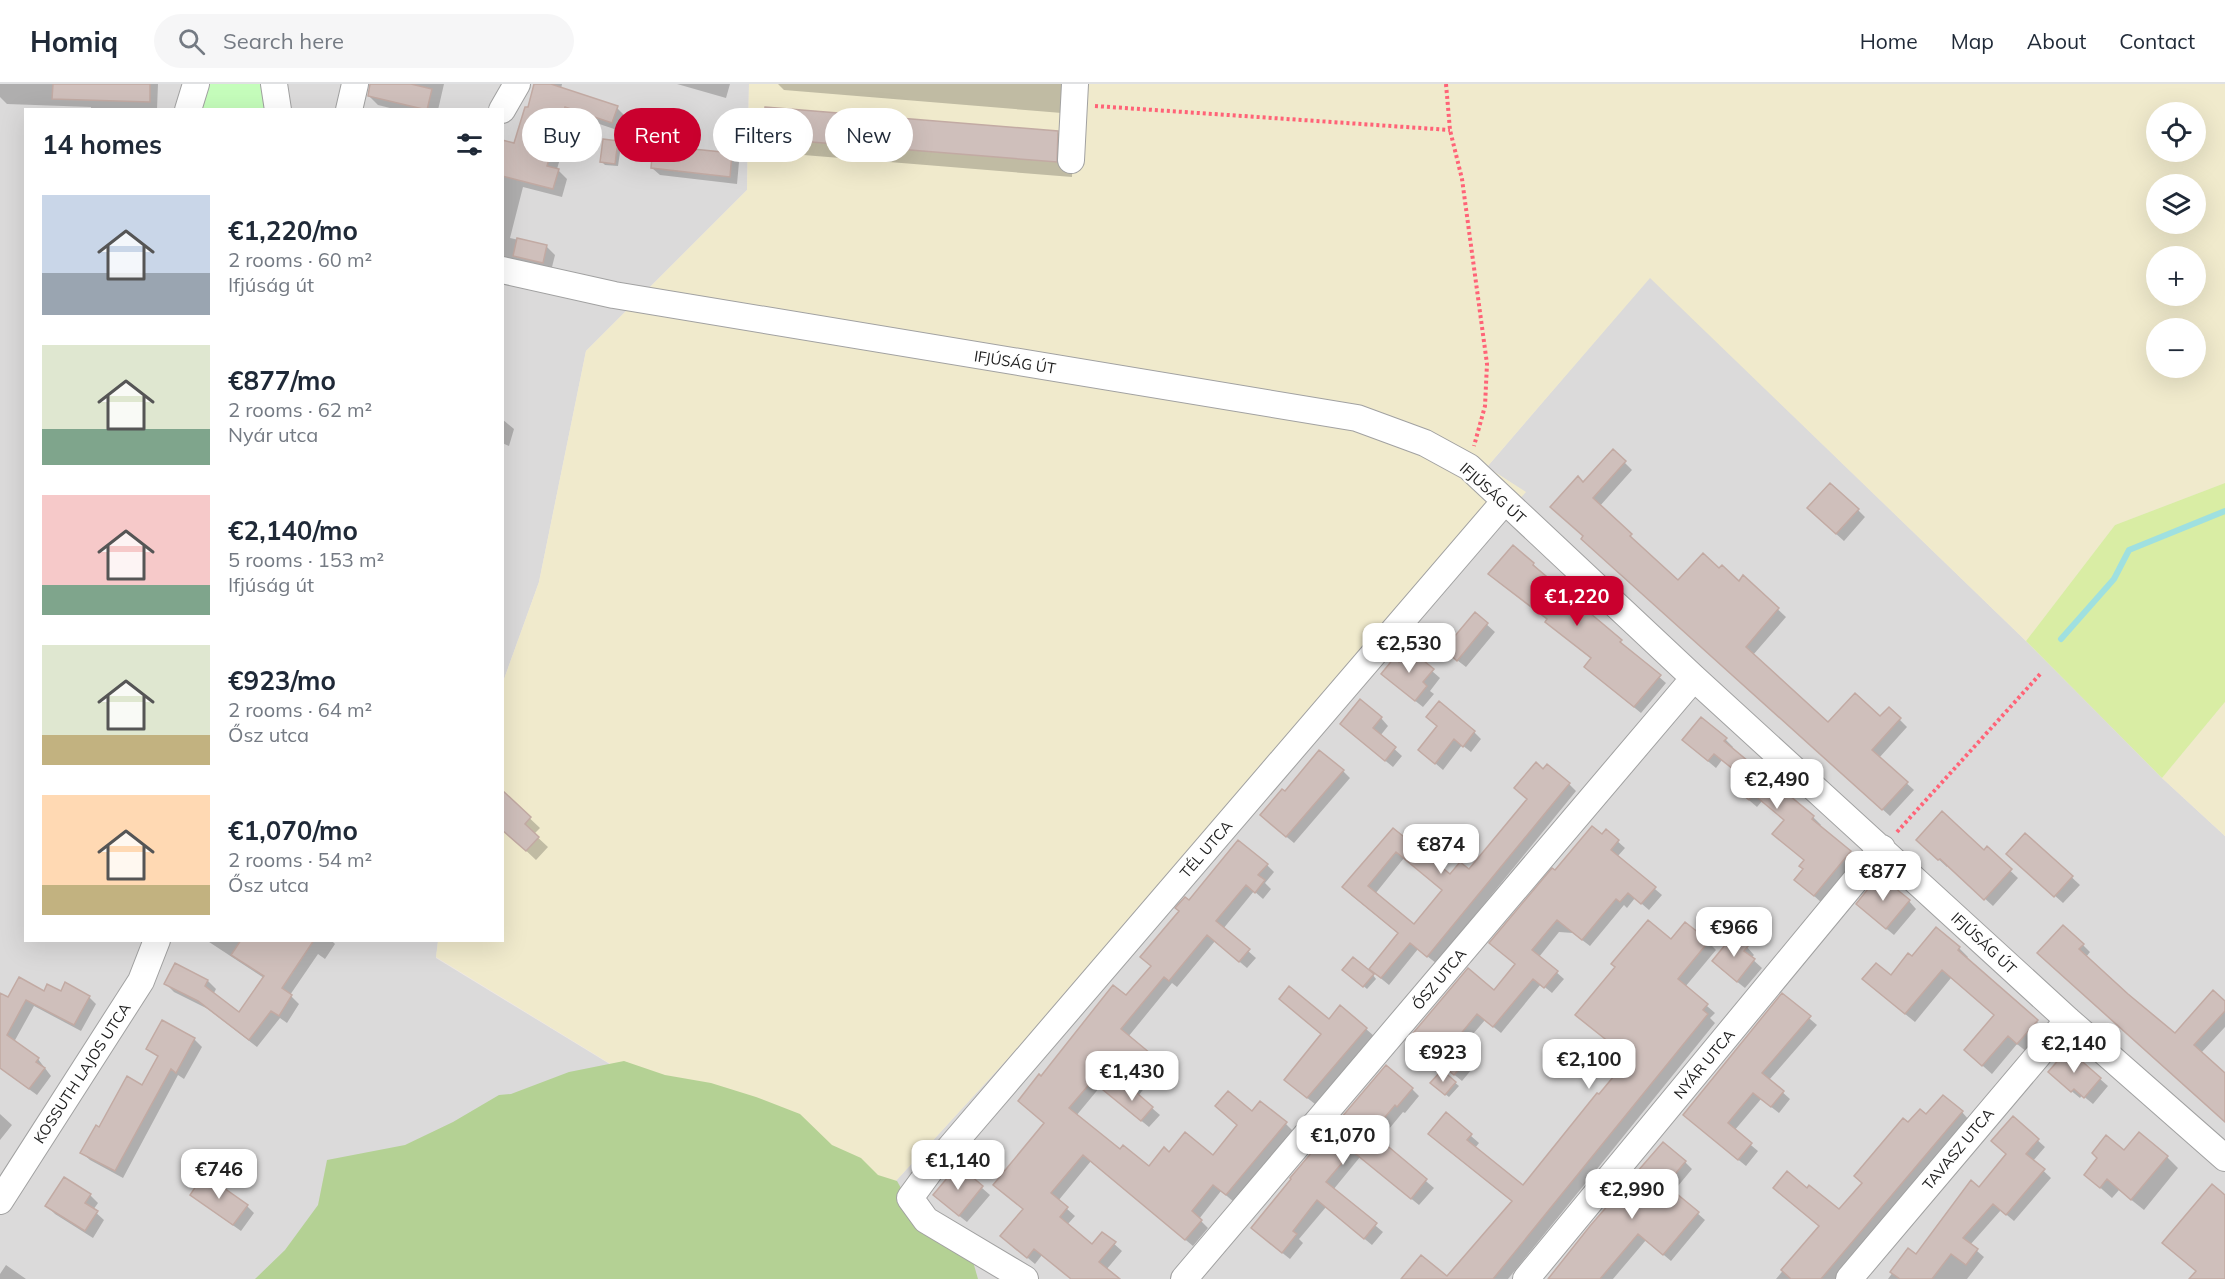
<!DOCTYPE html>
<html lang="en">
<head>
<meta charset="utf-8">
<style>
	:root { --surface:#fff; --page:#f6f6f7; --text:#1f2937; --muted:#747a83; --line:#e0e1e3; --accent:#ca002e }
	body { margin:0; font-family:Mulish,sans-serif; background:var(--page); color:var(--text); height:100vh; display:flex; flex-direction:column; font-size:22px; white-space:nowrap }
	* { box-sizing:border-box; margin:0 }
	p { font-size:20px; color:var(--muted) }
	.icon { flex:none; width:33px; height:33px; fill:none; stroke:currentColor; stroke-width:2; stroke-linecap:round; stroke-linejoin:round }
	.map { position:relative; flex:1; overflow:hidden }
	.drawer { position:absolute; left:24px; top:24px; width:480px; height:834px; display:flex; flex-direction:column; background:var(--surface); border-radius:0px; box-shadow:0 6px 24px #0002 }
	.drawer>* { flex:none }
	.top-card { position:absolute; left:522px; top:24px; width:570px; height:54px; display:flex; gap:12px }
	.tools { position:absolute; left:2146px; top:18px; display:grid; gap:12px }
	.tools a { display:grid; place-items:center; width:60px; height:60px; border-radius:50%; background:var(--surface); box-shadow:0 6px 24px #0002; font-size:30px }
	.price { position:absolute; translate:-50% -51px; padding:0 14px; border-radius:12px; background:#fff; color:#222; font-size:20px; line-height:39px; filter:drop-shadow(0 2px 3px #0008) }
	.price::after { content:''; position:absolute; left:50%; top:36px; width:18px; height:14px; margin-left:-9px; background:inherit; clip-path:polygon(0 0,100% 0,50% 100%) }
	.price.active { background:var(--accent); color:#fff }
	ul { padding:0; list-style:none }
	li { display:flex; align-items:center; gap:18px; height:150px; padding:0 18px }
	li span { display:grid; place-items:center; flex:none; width:168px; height:120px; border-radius:0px; color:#555 }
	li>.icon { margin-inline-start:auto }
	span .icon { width:72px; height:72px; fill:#fffc; stroke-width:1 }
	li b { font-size:26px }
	h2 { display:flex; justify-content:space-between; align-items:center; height:72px; padding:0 18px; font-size:26px }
	.chip { padding:0 21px; border-radius:27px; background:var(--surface); box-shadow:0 6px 24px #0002; font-size:21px; line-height:54px }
	.chip.active { background:var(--accent); color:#fff }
	header { display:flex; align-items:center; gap:36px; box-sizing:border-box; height:84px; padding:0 30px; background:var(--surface); border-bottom:2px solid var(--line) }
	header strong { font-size:28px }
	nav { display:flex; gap:33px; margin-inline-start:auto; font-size:21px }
	.search { width:420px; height:54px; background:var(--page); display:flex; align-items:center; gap:15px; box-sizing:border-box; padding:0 21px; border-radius:33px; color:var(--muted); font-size:22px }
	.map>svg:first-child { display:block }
	.residential { fill:#dbdada }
	.farmland { fill:#f0eacc; fill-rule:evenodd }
	.grass { fill:#d9eda4 }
	.forest { fill:#b4d194 }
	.park { fill:#c5fdbb }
	.shadow { fill:#0003; fill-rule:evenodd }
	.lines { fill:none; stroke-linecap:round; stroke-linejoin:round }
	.stream { stroke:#9fe0e0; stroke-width:6 }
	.building { fill:#cfbfbb; stroke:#c2aaa3; stroke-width:1.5; fill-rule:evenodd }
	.minor-casing { stroke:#a1a1a1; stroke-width:28 }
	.path { stroke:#ff6377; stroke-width:4; stroke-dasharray:3 3; stroke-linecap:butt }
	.minor { stroke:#fff; stroke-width:26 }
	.labels { text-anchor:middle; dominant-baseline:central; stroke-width:4.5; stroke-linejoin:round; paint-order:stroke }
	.street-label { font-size:15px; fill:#1d1d1d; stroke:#fff }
</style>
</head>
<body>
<header>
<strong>Homiq</strong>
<div class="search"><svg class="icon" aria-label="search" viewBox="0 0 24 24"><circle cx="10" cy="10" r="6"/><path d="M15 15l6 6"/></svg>Search here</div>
<nav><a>Home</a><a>Map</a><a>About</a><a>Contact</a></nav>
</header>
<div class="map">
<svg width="2225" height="1195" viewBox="0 0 2225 1195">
	<rect width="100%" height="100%" fill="#efe8e2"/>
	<!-- residential -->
	<path class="residential" d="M0,0H749L747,106L586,267L539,498L503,598L502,26H26V856L438,857L436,874L862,1134L1525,408L1487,383L1650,193L2026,557L2162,694L2225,752V1195H0Z"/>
	<!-- farmland -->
	<path class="farmland" d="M749,0H2225V399L2115,441L2026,557L1650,194L1487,383L1526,408L862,1134L436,873L438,857L502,856L503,598L539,498L586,267L747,106ZM2157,28H2196V68H2157ZM2157,100H2196V140H2157ZM2157,172H2196V212H2157ZM2157,244H2196V284H2157Z
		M2225,618V752L2162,694Z"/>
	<!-- grass -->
	<path class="grass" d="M2225,399V618L2162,694L2026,557L2115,441Z"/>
	<!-- forest -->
	<path class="forest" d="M624,977L665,991L711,999L756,1013L800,1030L832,1061L861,1074L878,1091L897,1097L913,1125L972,1174L978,1195H255L285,1166L318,1121L327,1076L405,1061L453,1038L499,1011L511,1010L569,988Z"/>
	<!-- park -->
	<path class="park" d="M205,0H264L269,25L199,26Z"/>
	<!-- shadow -->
	<path class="shadow" d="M0,0H158L157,25L91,26V23L7,20L0,13Z
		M370,0H444L438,26H398L378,21L369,12Z
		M536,0H562L561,5L617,24L625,32L620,47L573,31L557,85L567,95L562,113L523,103L510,154L546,162L555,171L551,187L502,174V58L515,61Z
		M677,0H730L726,14Z
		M778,0H1079L1074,30L784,6Z
		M1057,48L1073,64L1072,93L779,69L764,54Z
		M618,59L621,62L618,82L605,81L601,77Z
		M732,71L739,78L737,100L660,91L652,84Z
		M502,335L514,345L509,362L502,359Z
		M1613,367L1632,386L1599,423L1678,498L1720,486L1739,499L1744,494L1786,533L1753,571L1828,641L1880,635L1889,625L1907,643L1879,674L1914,706L1890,732L1790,643L1585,453L1583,400Z
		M1858,426L1865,433L1844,457L1816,432Z
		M1533,480L1540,487L1539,488L1666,599L1641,629L1593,590L1592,575L1553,544L1548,536L1497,497Z
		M1475,530L1495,548L1466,583L1453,573Z
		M1409,567L1440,594L1430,607L1434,610L1423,623L1390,597L1399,580Z
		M1381,634L1388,642L1380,652L1402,672L1393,683L1349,647Z
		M1701,635L1726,656L1733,663L1731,665L1813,733L1821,741L1819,742L1858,775L1822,819L1796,796L1805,785V777L1785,736L1762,717L1757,723L1743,711L1744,694L1722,676L1716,684L1691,663Z
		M1474,648L1481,655L1471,668L1462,661L1443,686L1420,666Z
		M1343,687L1350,694L1294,759L1270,739Z
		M1544,687L1569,700L1576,707L1436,879L1418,865L1389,901L1378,892L1399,850L1351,811L1393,746L1450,792L1469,787L1528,716ZM1404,774L1444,807L1414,843L1375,810Z
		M502,708L540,744L534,750L548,763L536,776L502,744Z
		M1606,747L1625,764L1617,773L1662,811L1649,826L1635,814L1627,824L1624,821L1590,862L1573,849L1559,848L1539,873L1564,895L1552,909L1541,900L1501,949L1485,936L1456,970L1472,985L1462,997L1418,961L1495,908L1517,881L1555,789Z
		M2026,751L2080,801L2063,819L2016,777Z
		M1925,763L1984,768L1987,765L2018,794L1993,822L1948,781L1947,783Z
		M1267,781L1274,788L1265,799L1271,805L1263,815L1254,807L1223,845L1256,874L1247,884L1215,857L1177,903L1172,899L1128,953L1162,982L1138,1012L1160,1031L1149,1043L1100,1003L1076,1032L1120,1068L1149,1084L1169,1070L1213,1073L1252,1029L1286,1040L1293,1047L1234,1118L1221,1107L1199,1135L1208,1144L1193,1162L1091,1077L1058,1117L1075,1132L1067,1141L1092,1162L1103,1150L1122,1167L1106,1186L1117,1195H1072L1042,1171L1035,1180L1010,1159L1024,1126L1002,1108L1046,1039L1041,994L1126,914L1152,882L1189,818Z
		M1909,817L1916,825L1894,851L1865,827Z
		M1936,845L1959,864L1968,873L1966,875L2046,946L2027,968L2017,960L1992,990L1975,975L1996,932L1951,894L1915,938L1873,904L1891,893L1912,874Z
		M206,856H331L335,860L325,875L318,870L290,911L299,920L287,939L280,934L257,963L208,925L174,908L166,900L176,881L208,897L216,905L214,909L240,931L264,894Z
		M1671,857L1708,858L1716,866L1685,903L1715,929L1710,934L1715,939L1508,1195H1415L1447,1194L1513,1118L1438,1058L1446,1030L1479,1059L1475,1064L1523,1104L1630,975L1585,939Z
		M2083,861L2090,868L2086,873L2175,951L2225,919V943L2201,969L2225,991V1036L2047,876Z
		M1747,863L1754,871L1751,874L1762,884L1745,904L1721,885Z
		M1348,889L1373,891L1376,895L1367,905Z
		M44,909L89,913L96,920L81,947L34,922L14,958L38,975L51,992L37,1011L0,984V911L8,915Z
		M1782,911L1817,941L1769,996L1790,1015L1779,1029L1761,1015L1734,1047L1758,1067L1746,1082L1692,1038Z
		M1281,915L1329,937L1366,945L1374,952L1315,1020L1297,1006L1323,951Z
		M194,955L202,963L184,995L178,991L123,1094L90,1076L82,1069L100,1045L143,1003L159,974L148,965Z
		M2068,967L2108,1002L2093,1020L2082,1011L2080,1014L2058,996Z
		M1442,988L1459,1002L1449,1013L1436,1003Z
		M1412,1005L1419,1012L1405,1029L1403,1028L1379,1057L1434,1104L1419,1121L1360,1073L1333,1106L1383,1148L1372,1161L1326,1123L1299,1155L1303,1159L1290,1175L1260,1151Z
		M1962,1028L1969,1036L1836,1195H1776L1820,1142L1839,1127L1864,1099L1909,1040L1926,1032Z
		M0,1030L12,1041L0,1056Z
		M2013,1034L2045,1063L2033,1077L2051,1094L2014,1137L2001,1126L1970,1161L1984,1173L1967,1195H1888L1909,1166L1917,1172L2008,1071Z
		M2124,1068L2167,1073L2178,1084L2144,1126L2119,1106L2112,1114L2086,1091Z
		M1685,1078L1692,1085L1673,1108L1705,1136L1671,1177L1646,1156L1613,1195H1549Z
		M958,1083L990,1111L967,1138L943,1119Z
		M65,1095L90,1111L98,1119L93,1126L104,1136L93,1154L55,1130L47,1122Z
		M192,1111L247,1122L254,1129L241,1147L200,1118Z
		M6,1181L26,1195H0V1190Z"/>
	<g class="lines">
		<!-- stream -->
		<path class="stream" d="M2061,555L2114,495L2129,466L2225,427"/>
	</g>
	<!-- building -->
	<path class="building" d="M53,0H150V18L52,15Z
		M370,0H411L432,5L427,26L368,12Z
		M534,0H551L618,22L612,39L565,23L547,82L559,85L553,105L502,92V56L514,59L525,23H528Z
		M765,23L1058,47L1057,78L762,54Z
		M603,55L618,57L615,80L600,78Z
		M653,61L732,69L730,93L651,84Z
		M517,154L547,161L543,179L513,172Z
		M1613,365L1626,377L1593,414L1632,450L1630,452L1678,496L1703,469L1719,484L1722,481L1739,497L1743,491L1779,524L1746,563L1828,638L1855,609L1880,632L1889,623L1901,634L1872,666L1908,698L1882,726L1581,455L1583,452L1550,423L1578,392L1583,398Z
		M1830,399L1859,425L1836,450L1807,424Z
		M1513,461L1534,479L1533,481L1622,556L1620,558L1661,591L1634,623L1584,583L1591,574L1545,538L1547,535L1488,490Z
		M1475,528L1488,539L1457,577L1444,565Z
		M1409,565L1434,585L1423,598L1427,602L1415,617L1381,590L1394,574L1399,578Z
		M1360,615L1382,633L1373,644L1396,663L1385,677L1340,640Z
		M1439,617L1475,647L1463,663L1454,655L1435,680L1418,666L1437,642L1426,633Z
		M1701,633L1727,654L1724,657L1814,732L1812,735L1851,767L1814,812L1794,796L1803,785L1799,782L1804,776L1772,750L1784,736L1753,710L1749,716L1734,704L1743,693L1714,670L1708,677L1682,656Z
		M1319,666L1344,686L1286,753L1260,731L1282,705L1285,707Z
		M1536,678L1543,685L1547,680L1570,699L1427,873L1410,859L1381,894L1369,885L1398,849L1342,803L1393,744L1450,790L1460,778L1469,785L1527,715L1514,704ZM1396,768L1442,806L1414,840L1368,802Z
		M502,706L531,733L525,740L539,753L526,767L502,746Z
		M1942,727L1984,766L1987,762L2012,785L1984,816L1940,775L1938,776L1916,756Z
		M1592,742L1602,750L1606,745L1619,756L1611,766L1656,803L1641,820L1628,809L1620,818L1616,815L1582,856L1557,836L1532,866L1558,887L1544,904L1533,895L1493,943L1477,930L1450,963L1466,977L1454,991L1409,954L1468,884L1494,906L1515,880L1489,859L1552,784L1555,786Z
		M2025,749L2073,792L2054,813L2006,770Z
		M1238,756L1268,780L1258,791L1265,796L1255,809L1246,801L1216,837L1250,865L1239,878L1207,851L1169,897L1164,893L1121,945L1156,974L1131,1004L1153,1023L1141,1037L1092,997L1069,1024L1120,1065L1123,1061L1149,1082L1164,1063L1169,1068L1185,1048L1213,1071L1237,1041L1215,1022L1228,1007L1252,1027L1260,1017L1287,1038L1226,1111L1213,1101L1192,1127L1202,1136L1185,1156L1083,1071L1051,1109L1068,1123L1060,1133L1092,1160L1102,1148L1116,1158L1099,1178L1120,1195H1071L1034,1165L1027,1174L1000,1152L1023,1125L993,1101L1044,1039L1018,1017L1039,990L1041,992L1113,901L1126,911L1151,882L1140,873L1179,827L1175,824L1185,813L1189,816Z
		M1879,791L1910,816L1886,845L1856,820Z
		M1648,836L1671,855L1685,838L1709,857L1678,895L1708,920L1703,926L1708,930L1493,1195H1401L1421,1171L1447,1192L1512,1117L1428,1050L1446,1028L1472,1050L1467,1056L1523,1101L1597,1009L1599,1010L1629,974L1575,931L1615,883L1611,880Z
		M2063,841L2084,860L2079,865L2128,910L2175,949L2213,906L2225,917V927L2194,961L2225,989V1038L2037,869Z
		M1936,843L1960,863L1958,866L2038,936L2017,960L2008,952L1982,982L1964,966L1994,931L1942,886L1905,930L1862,895L1876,879L1891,891L1908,869L1912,872Z
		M1734,850L1748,862L1744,867L1755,875L1737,898L1712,877Z
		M241,856H314L282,904L292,911L279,932L271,927L249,956L198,917L164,900L175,879L208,896L205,902L239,928L264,892L231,871Z
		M1353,873L1374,890L1363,903L1342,886Z
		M19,893L44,907L47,900L61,907L65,898L90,912L74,941L26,916L7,951L39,974L36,978L45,984L29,1005L0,984V909L8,913Z
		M1289,902L1329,935L1340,921L1367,944L1307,1014L1284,996L1321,950L1279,915Z
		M1782,909L1811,932L1762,989L1784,1007L1771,1023L1753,1009L1728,1039L1752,1059L1738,1076L1683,1031Z
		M162,936L195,954L176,989L171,985L115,1087L80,1069L96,1041L99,1043L127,992L142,1001L158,972L146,965Z
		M2068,965L2101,994L2084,1014L2074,1005L2071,1008L2048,988Z
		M1386,981L1413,1004L1397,1023L1395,1021L1372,1049L1427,1095L1411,1115L1352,1067L1326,1098L1377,1139L1364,1155L1317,1116L1293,1147L1297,1150L1282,1169L1251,1144L1291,1095L1290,1094Z
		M1442,986L1456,998L1445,1011L1430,999Z
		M1943,1011L1963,1027L1821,1195H1791L1781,1186L1819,1142L1773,1104L1787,1087L1807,1104L1809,1101L1839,1125L1862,1099L1854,1092L1903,1034L1908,1038L1920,1025L1926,1030Z
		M2013,1032L2039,1055L2026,1070L2045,1085L2006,1131L1993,1120L1963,1154L1978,1165L1966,1181L1951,1170L1932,1195H1900L1890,1188L1908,1164L1916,1170L1971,1096L1979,1103L2006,1070L1991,1057Z
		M2139,1048L2168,1072L2131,1116L2107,1095L2100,1104L2084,1091L2097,1074L2092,1069L2106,1051L2124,1066Z
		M1663,1058L1686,1077L1666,1101L1699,1128L1688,1141L1663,1171L1638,1150L1600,1195H1548L1590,1142Z
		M958,1081L983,1102L959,1132L933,1111Z
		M204,1090L248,1121L233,1141L190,1111Z
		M64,1093L91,1110L85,1119L98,1127L85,1147L45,1122Z
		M2212,1100L2225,1111V1195H2189L2196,1187L2162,1159Z"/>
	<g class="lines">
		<!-- minor casing -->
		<g class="minor-casing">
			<path id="minor" d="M274,0L278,26
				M188,26L196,0
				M349,26L355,0
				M502,26L517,0
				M1071,76L1075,0
				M502,186L614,211L1357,334L1425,359L1469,383L1694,594L2068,936L2225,1074
				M0,1117L141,897L157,856
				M1025,1195L926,1136L910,1114L929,1088L1504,418
				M1184,1195L1694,594
				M1526,1195L1882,764
				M1849,1195L2068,936"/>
		</g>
		<!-- path -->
		<path class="path" d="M1446,0L1450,46L1462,95L1487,280L1485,322L1474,362
			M1095,22L1450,46
			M1897,748L2042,588"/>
		<!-- minor -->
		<use href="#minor" class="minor"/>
	</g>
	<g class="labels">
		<!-- street labels -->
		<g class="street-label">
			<text transform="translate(1015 278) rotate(9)">IFJÚSÁG ÚT</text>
			<text transform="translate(1493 409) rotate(42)">IFJÚSÁG ÚT</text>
			<text transform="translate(1206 765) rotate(-49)">TÉL UTCA</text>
			<text transform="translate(1984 859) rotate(43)">IFJÚSÁG ÚT</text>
			<text transform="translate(1439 895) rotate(-50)">ŐSZ UTCA</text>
			<text transform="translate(1704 980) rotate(-50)">NYÁR UTCA</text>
			<text transform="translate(82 989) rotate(-57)">KOSSUTH LAJOS UTCA</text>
			<text transform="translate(1958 1065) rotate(-50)">TAVASZ UTCA</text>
		</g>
	</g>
</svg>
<div class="tools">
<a><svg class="icon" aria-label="locate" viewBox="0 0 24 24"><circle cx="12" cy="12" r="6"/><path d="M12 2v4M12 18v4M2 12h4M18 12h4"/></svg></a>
<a><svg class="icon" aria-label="layers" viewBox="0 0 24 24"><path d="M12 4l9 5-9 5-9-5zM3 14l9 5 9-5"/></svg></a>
<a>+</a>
<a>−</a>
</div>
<b class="price active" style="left:1577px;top:543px">€1,220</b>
<b class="price" style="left:1409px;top:590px">€2,530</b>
<b class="price" style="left:1777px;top:726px">€2,490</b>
<b class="price" style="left:1441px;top:791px">€874</b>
<b class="price" style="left:1883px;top:818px">€877</b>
<b class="price" style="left:1734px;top:874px">€966</b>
<b class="price" style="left:2074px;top:990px">€2,140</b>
<b class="price" style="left:1443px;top:999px">€923</b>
<b class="price" style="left:1589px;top:1006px">€2,100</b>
<b class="price" style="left:1132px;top:1018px">€1,430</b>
<b class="price" style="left:1343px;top:1082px">€1,070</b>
<b class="price" style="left:958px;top:1107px">€1,140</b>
<b class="price" style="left:219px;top:1116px">€746</b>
<b class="price" style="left:1632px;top:1136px">€2,990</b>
<div class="top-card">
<a class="chip">Buy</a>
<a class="chip active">Rent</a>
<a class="chip">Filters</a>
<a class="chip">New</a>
</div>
<section class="drawer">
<h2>14 homes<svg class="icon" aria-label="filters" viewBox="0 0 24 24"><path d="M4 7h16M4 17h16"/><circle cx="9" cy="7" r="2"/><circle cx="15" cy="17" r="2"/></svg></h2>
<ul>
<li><span style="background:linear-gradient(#c9d6e8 65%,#9aa5b1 0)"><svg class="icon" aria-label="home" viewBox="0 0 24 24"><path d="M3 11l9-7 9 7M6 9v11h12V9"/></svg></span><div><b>€1,220/mo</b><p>2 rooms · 60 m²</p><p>Ifjúság út</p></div></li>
<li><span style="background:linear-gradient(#dfe7d0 70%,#7fa58c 0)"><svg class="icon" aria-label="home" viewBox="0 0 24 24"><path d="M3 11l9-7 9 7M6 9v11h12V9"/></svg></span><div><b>€877/mo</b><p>2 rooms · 62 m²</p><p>Nyár utca</p></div></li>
<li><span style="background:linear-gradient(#f6c9c9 75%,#7fa58c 0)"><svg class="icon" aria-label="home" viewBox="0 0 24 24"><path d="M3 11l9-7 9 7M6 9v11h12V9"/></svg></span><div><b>€2,140/mo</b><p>5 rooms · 153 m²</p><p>Ifjúság út</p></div></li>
<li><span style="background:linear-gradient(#dfe7d0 75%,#c2b280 0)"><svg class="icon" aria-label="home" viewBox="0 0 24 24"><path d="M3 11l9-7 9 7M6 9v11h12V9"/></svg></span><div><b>€923/mo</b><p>2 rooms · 64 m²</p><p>Ősz utca</p></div></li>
<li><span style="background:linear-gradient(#ffd9b3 75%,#c2b280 0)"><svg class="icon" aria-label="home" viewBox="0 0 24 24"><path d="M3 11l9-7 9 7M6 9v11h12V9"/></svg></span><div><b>€1,070/mo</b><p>2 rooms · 54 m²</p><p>Ősz utca</p></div></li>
</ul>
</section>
</div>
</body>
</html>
